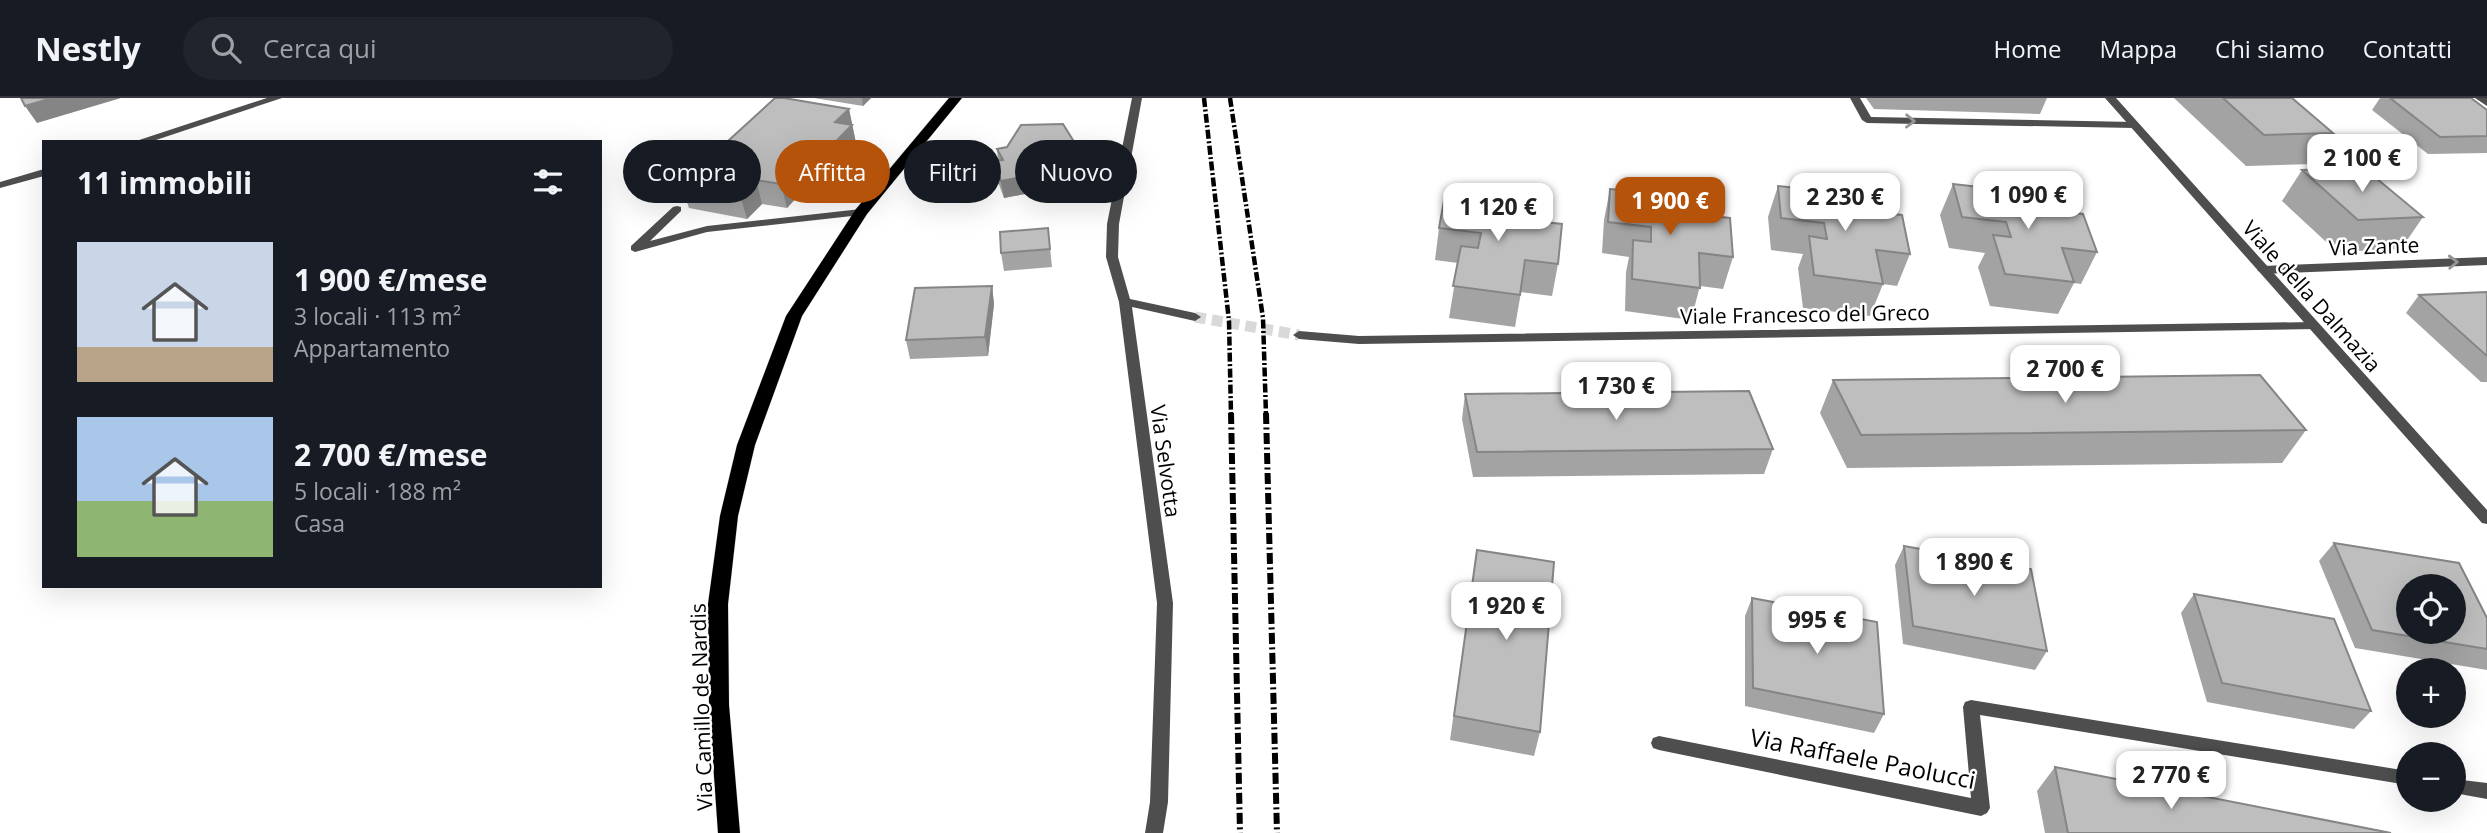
<!DOCTYPE html>
<html lang="it">
<head>
<meta charset="utf-8">
<style>
	:root { --surface:#171b24; --page:#20242c; --text:#f1f3f6; --muted:#9ea1a6; --line:#363941; --accent:#b45309 }
	body { margin:0; font-family:"Open Sans",sans-serif; background:var(--page); color:var(--text); height:100vh; display:flex; flex-direction:column; font-size:26px; white-space:nowrap }
	* { box-sizing:border-box; margin:0 }
	p { font-size:23px; color:var(--muted) }
	.icon { flex:none; width:38px; height:38px; fill:none; stroke:currentColor; stroke-width:2; stroke-linecap:round; stroke-linejoin:round }
	.map { position:relative; flex:1; overflow:hidden }
	.details { position:absolute; left:42px; top:42px; width:560px; height:448px; display:flex; flex-direction:column; background:var(--surface); border-radius:0px; box-shadow:0 7px 28px #0002 }
	.details>* { flex:none }
	.guide { position:absolute; left:623px; top:42px; width:665px; height:63px; display:flex; gap:14px }
	.fabs { position:absolute; left:2396px; top:476px; display:grid; gap:14px }
	.fabs a { display:grid; place-items:center; width:70px; height:70px; border-radius:50%; background:var(--surface); box-shadow:0 7px 28px #0002; font-size:35px }
	.price { position:absolute; translate:-50% -60px; padding:0 16px; border-radius:14px; background:#fff; color:#222; font-size:23px; line-height:46px; filter:drop-shadow(0 2px 4px #0008) }
	.price::after { content:''; position:absolute; left:50%; top:42px; width:21px; height:16px; margin-left:-10px; background:inherit; clip-path:polygon(0 0,100% 0,50% 100%) }
	.price.selected { background:var(--accent); color:#fff }
	ul { padding:0; list-style:none }
	li { display:flex; align-items:center; gap:21px; height:175px; padding:0 35px }
	li span { display:grid; place-items:center; flex:none; width:196px; height:140px; border-radius:0px; color:#555 }
	li>.icon { margin-inline-start:auto }
	span .icon { width:84px; height:84px; fill:#fffc; stroke-width:1 }
	li b { font-size:30px }
	h2 { display:flex; justify-content:space-between; align-items:center; height:84px; padding:0 35px; font-size:30px }
	.chip { padding:0 24px; border-radius:32px; background:var(--surface); box-shadow:0 7px 28px #0002; font-size:24px; line-height:63px }
	.chip.selected { background:var(--accent); color:#fff }
	header { display:flex; align-items:center; gap:42px; box-sizing:border-box; height:98px; padding:0 35px; background:var(--surface); border-bottom:2px solid var(--line) }
	header strong { font-size:33px }
	nav { display:flex; gap:38px; margin-inline-start:auto; font-size:24px }
	.search { width:490px; height:63px; background:var(--page); display:flex; align-items:center; gap:18px; box-sizing:border-box; padding:0 24px; border-radius:38px; color:var(--muted); font-size:26px }
	.map>svg:first-child { display:block }
	.lines { fill:none; stroke-linecap:round; stroke-linejoin:round }
	.minor-tunnel { stroke:#d9d9d9; stroke-width:11; stroke-dasharray:11 6; stroke-linecap:butt }
	.primary-casing { stroke:#dbdbdb; stroke-width:1 }
	.service { fill:#4e4e4e; fill-rule:evenodd }
	.minor { fill:#4e4e4e; fill-rule:evenodd }
	.tertiary { fill:#4e4e4e; fill-rule:evenodd }
	.primary { fill:#000; fill-rule:evenodd }
	.rail-far1 { stroke:#000; stroke-width:4.5; stroke-dasharray:9 2.5 2 2.5; stroke-linecap:butt }
	.rail { stroke:#000; stroke-width:6; stroke-dasharray:11 3.5 2 3.5; stroke-linecap:butt }
	.wall { fill:#a3a3a3 }
	.shaded-wall { fill:#858585 }
	.building { fill:#bebebe; stroke:#858585; stroke-width:2; fill-rule:evenodd }
	.oneway { stroke:#959595 }
	.labels { text-anchor:middle; dominant-baseline:central; stroke-width:5; stroke-linejoin:round; paint-order:stroke }
	.street-label { font-size:21px; fill:#000; stroke:#fff }
	.near-street-label { font-size:24px; fill:#000; stroke:#fff }
</style>
</head>
<body>
<header>
<strong>Nestly</strong>
<div class="search"><svg class="icon" aria-label="search" viewBox="0 0 24 24"><circle cx="10" cy="10" r="6"/><path d="M15 15l6 6"/></svg>Cerca qui</div>
<nav><a>Home</a><a>Mappa</a><a>Chi siamo</a><a>Contatti</a></nav>
</header>
<div class="map">
<svg width="2487" height="735" viewBox="0 0 2487 735">
	<rect width="100%" height="100%" fill="#fff"/>
	<g class="lines">
		<!-- minor-tunnel -->
		<path class="minor-tunnel" d="M1195,219L1299,237"/>
		<!-- primary casing -->
		<g class="primary-casing">
			<path id="primary" d="M949,0H962L867,116L802,218L755,347L738,418L728,506L729,607L740,735H718L709,607L708,506L720,418L737,347L786,218L856,111Z"/>
		</g>
		<!-- service -->
		<path class="service" d="M1850,0H1860L1871,19L2134,24L2139,27L2134,30L1867,25L1862,22Z"/>
		<!-- minor -->
		<path class="minor" d="M1132,0H1142L1119,126L1118,159L1130,201L1195,215L1201,219L1195,223L1132,209L1173,505L1168,704L1163,735H1145L1150,704L1157,505L1119,204L1106,159L1107,126Z
			M2475,0H2487V8Z
			M677,108L681,109V113L650,143L707,128L861,111L867,114L861,117L707,134L635,154L631,152V148L673,109Z
			M2487,159V167L2263,176L2257,172L2263,168Z
			M2312,224L2316,225L2318,228L2316,231L1359,246L1299,241L1293,237L1299,233L1359,238Z
			M1971,602L2408,673V687L1980,617L1990,710L1987,715L1981,718L1659,652L1653,650L1651,645L1653,640L1659,638L1971,700L1963,609L1965,604Z
			M2454,681L2487,685V701L2454,695Z"/>
		<!-- tertiary -->
		<path class="tertiary" d="M267,0H282L150,44H133Z
			M2105,0H2116L2487,412V426L2482,425Z
			M44,71V78L0,90V84Z"/>
		<!-- primary -->
		<use href="#primary" class="primary"/>
		<!-- rail-far1 -->
		<path class="rail-far1" d="M1204,0L1229,223L1231,317
			M1230,0L1263,220L1266,317"/>
		<!-- rail -->
		<path class="rail" d="M1231,315L1240,735
			M1266,315L1277,735"/>
	</g>
	<!-- wall -->
	<path class="wall" d="M814,0H871L863,8Z
		M1866,0H2047L2040,16L1874,11Z
		M2174,0H2292L2333,35L2314,66L2246,68Z
		M2380,0H2471L2487,12V55L2428,56L2372,12Z
		M849,11L857,50L810,99L799,97L787,110L762,106L747,121L689,110L681,86Z
		M997,51L1084,89L1045,97V92L1004,100L997,81L994,63H998Z
		M2302,72L2423,119L2401,151L2337,154L2282,103Z
		M1953,86L2036,110L2097,154L2081,186L2074,185L2058,216L1990,208L1978,169L1985,155L1949,150L1940,117Z
		M1778,88L1856,112L1910,156L1897,188L1883,186L1870,218L1803,210L1798,170L1803,156L1771,152L1768,119Z
		M1610,91L1685,115L1733,159L1723,191L1700,188L1691,222L1625,213L1626,174L1629,159L1602,155L1604,122Z
		M1517,121L1558,166L1552,198L1521,194L1515,229L1449,220L1458,165L1435,162L1439,130Z
		M1048,130L1052,169L1004,173L1001,155Z
		M992,188L994,206L988,258L910,261L906,242Z
		M2487,194V284H2481L2406,215L2419,197Z
		M1833,282L2306,332L2282,365L1847,370L1820,315Z
		M1465,296L1773,351L1764,376L1473,379L1462,321Z
		M2334,445L2487,520V572L2355,550L2319,463Z
		M1904,448L2047,553L2035,572L1903,546L1895,467Z
		M1477,452L1540,634L1534,658L1450,642Z
		M2194,496L2371,613L2354,631L2207,604L2181,515Z
		M1752,500L1884,616L1874,635L1745,608V518Z
		M2055,669L2391,735H2045L2037,693Z"/>
	<!-- shaded-wall -->
	<path class="shaded-wall" d="M52,0H121L37,25L25,8Z
		M862,0H871L863,8Z
		M849,11L857,50L810,99L804,76L835,24Z
		M1082,71L1084,89L1045,97L1043,79Z
		M793,74L799,97L787,110L781,86Z
		M1043,75L1045,92L1004,100L1001,83Z
		M756,82L762,106L747,121L740,97Z
		M992,188L994,206L988,258L985,239Z"/>
	<!-- building -->
	<path class="building" d="M21,0H52L25,8Z
		M775,0H784L849,11L835,24L852,27L804,76L793,74L781,86L756,82L740,97L681,86Z
		M2223,0H2292L2333,35L2264,37Z
		M2390,0H2471L2487,12V38L2440,39Z
		M1063,26L1076,47L1082,71L1043,79V75L1001,83L994,63L1003,62L997,51L1007,49L1021,27Z
		M2364,70L2423,119L2358,122L2302,72Z
		M1953,86L2031,95L2036,110L2083,116L2097,154L2062,150L2074,184L2005,176L1993,137L2011,139L2006,124L1962,119Z
		M1778,88L1853,96L1856,112L1902,117L1910,156L1876,152L1883,186L1814,177L1809,138L1827,141L1824,125L1781,120Z
		M1610,91L1685,99V115L1730,120L1733,159L1699,155L1700,190L1632,181L1633,142L1651,144V129L1608,124Z
		M1445,97L1519,105L1517,121L1562,126L1558,166L1525,162L1520,197L1453,188L1461,148L1478,150L1481,135L1439,130Z
		M1048,130L1050,151L1001,155L1000,134Z
		M992,188L985,239L906,242L915,190Z
		M2487,194V258L2419,197Z
		M2260,277L2306,332L1861,337L1833,282Z
		M1749,293L1773,351L1477,354L1465,296Z
		M2334,445L2459,465L2487,520V551L2372,532ZM2408,488H2454V534H2408Z
		M1904,448L2031,471L2047,553L1913,528Z
		M1477,452L1554,464L1540,634L1454,618Z
		M2194,496L2334,521L2371,613L2222,585Z
		M1752,500L1877,524L1884,616L1753,590Z
		M2055,669L2391,735H2068Z"/>
	<!-- one-way arrows -->
	<defs><path id="oneway-chevron" d="M-2-3.5L2.5 0L-2 3.5" fill="none" stroke-width="1.6" stroke-linecap="round" stroke-linejoin="round" transform="scale(1.75)"/></defs>
	<g class="oneway">
		<use href="#oneway-chevron" transform="translate(1910 23) rotate(1)"/>
		<use href="#oneway-chevron" transform="translate(2453 164) rotate(-2)"/>
	</g>
	<g class="labels">
		<!-- street labels -->
		<g class="street-label">
			<text transform="translate(2374 148) rotate(-2)">Via Zante</text>
			<text transform="translate(2312 198) rotate(48)">Viale della Dalmazia</text>
			<text transform="translate(1805 216) rotate(-1)">Viale Francesco del Greco</text>
			<text transform="translate(1166 363) rotate(82)">Via Selvotta</text>
			<text transform="translate(701 609) rotate(-92)">Via Camillo de Nardis</text>
		</g>
		<!-- near-street labels -->
		<g class="near-street-label">
			<text transform="translate(1863 660) rotate(11)">Via Raffaele Paolucci</text>
		</g>
	</g>
</svg>
<div class="fabs">
<a><svg class="icon" aria-label="locate" viewBox="0 0 24 24"><circle cx="12" cy="12" r="6"/><path d="M12 2v4M12 18v4M2 12h4M18 12h4"/></svg></a>
<a>+</a>
<a>−</a>
</div>
<b class="price" style="left:2362px;top:96px">2 100 €</b>
<b class="price" style="left:2028px;top:133px">1 090 €</b>
<b class="price" style="left:1845px;top:135px">2 230 €</b>
<b class="price selected" style="left:1670px;top:139px">1 900 €</b>
<b class="price" style="left:1498px;top:145px">1 120 €</b>
<b class="price" style="left:2065px;top:307px">2 700 €</b>
<b class="price" style="left:1616px;top:324px">1 730 €</b>
<b class="price" style="left:1974px;top:500px">1 890 €</b>
<b class="price" style="left:1506px;top:544px">1 920 €</b>
<b class="price" style="left:1817px;top:558px">995 €</b>
<b class="price" style="left:2171px;top:713px">2 770 €</b>
<div class="guide">
<a class="chip">Compra</a>
<a class="chip selected">Affitta</a>
<a class="chip">Filtri</a>
<a class="chip">Nuovo</a>
</div>
<section class="details">
<h2>11 immobili<svg class="icon" aria-label="filters" viewBox="0 0 24 24"><path d="M4 7h16M4 17h16"/><circle cx="9" cy="7" r="2"/><circle cx="15" cy="17" r="2"/></svg></h2>
<ul>
<li><span style="background:linear-gradient(#c9d6e8 75%,#b9a48a 0)"><svg class="icon" aria-label="home" viewBox="0 0 24 24"><path d="M3 11l9-7 9 7M6 9v11h12V9"/></svg></span><div><b>1 900 €/mese</b><p>3 locali · 113 m²</p><p>Appartamento</p></div></li>
<li><span style="background:linear-gradient(#a9c7e8 60%,#8fb573 0)"><svg class="icon" aria-label="home" viewBox="0 0 24 24"><path d="M3 11l9-7 9 7M6 9v11h12V9"/></svg></span><div><b>2 700 €/mese</b><p>5 locali · 188 m²</p><p>Casa</p></div></li>
</ul>
</section>
</div>
</body>
</html>
